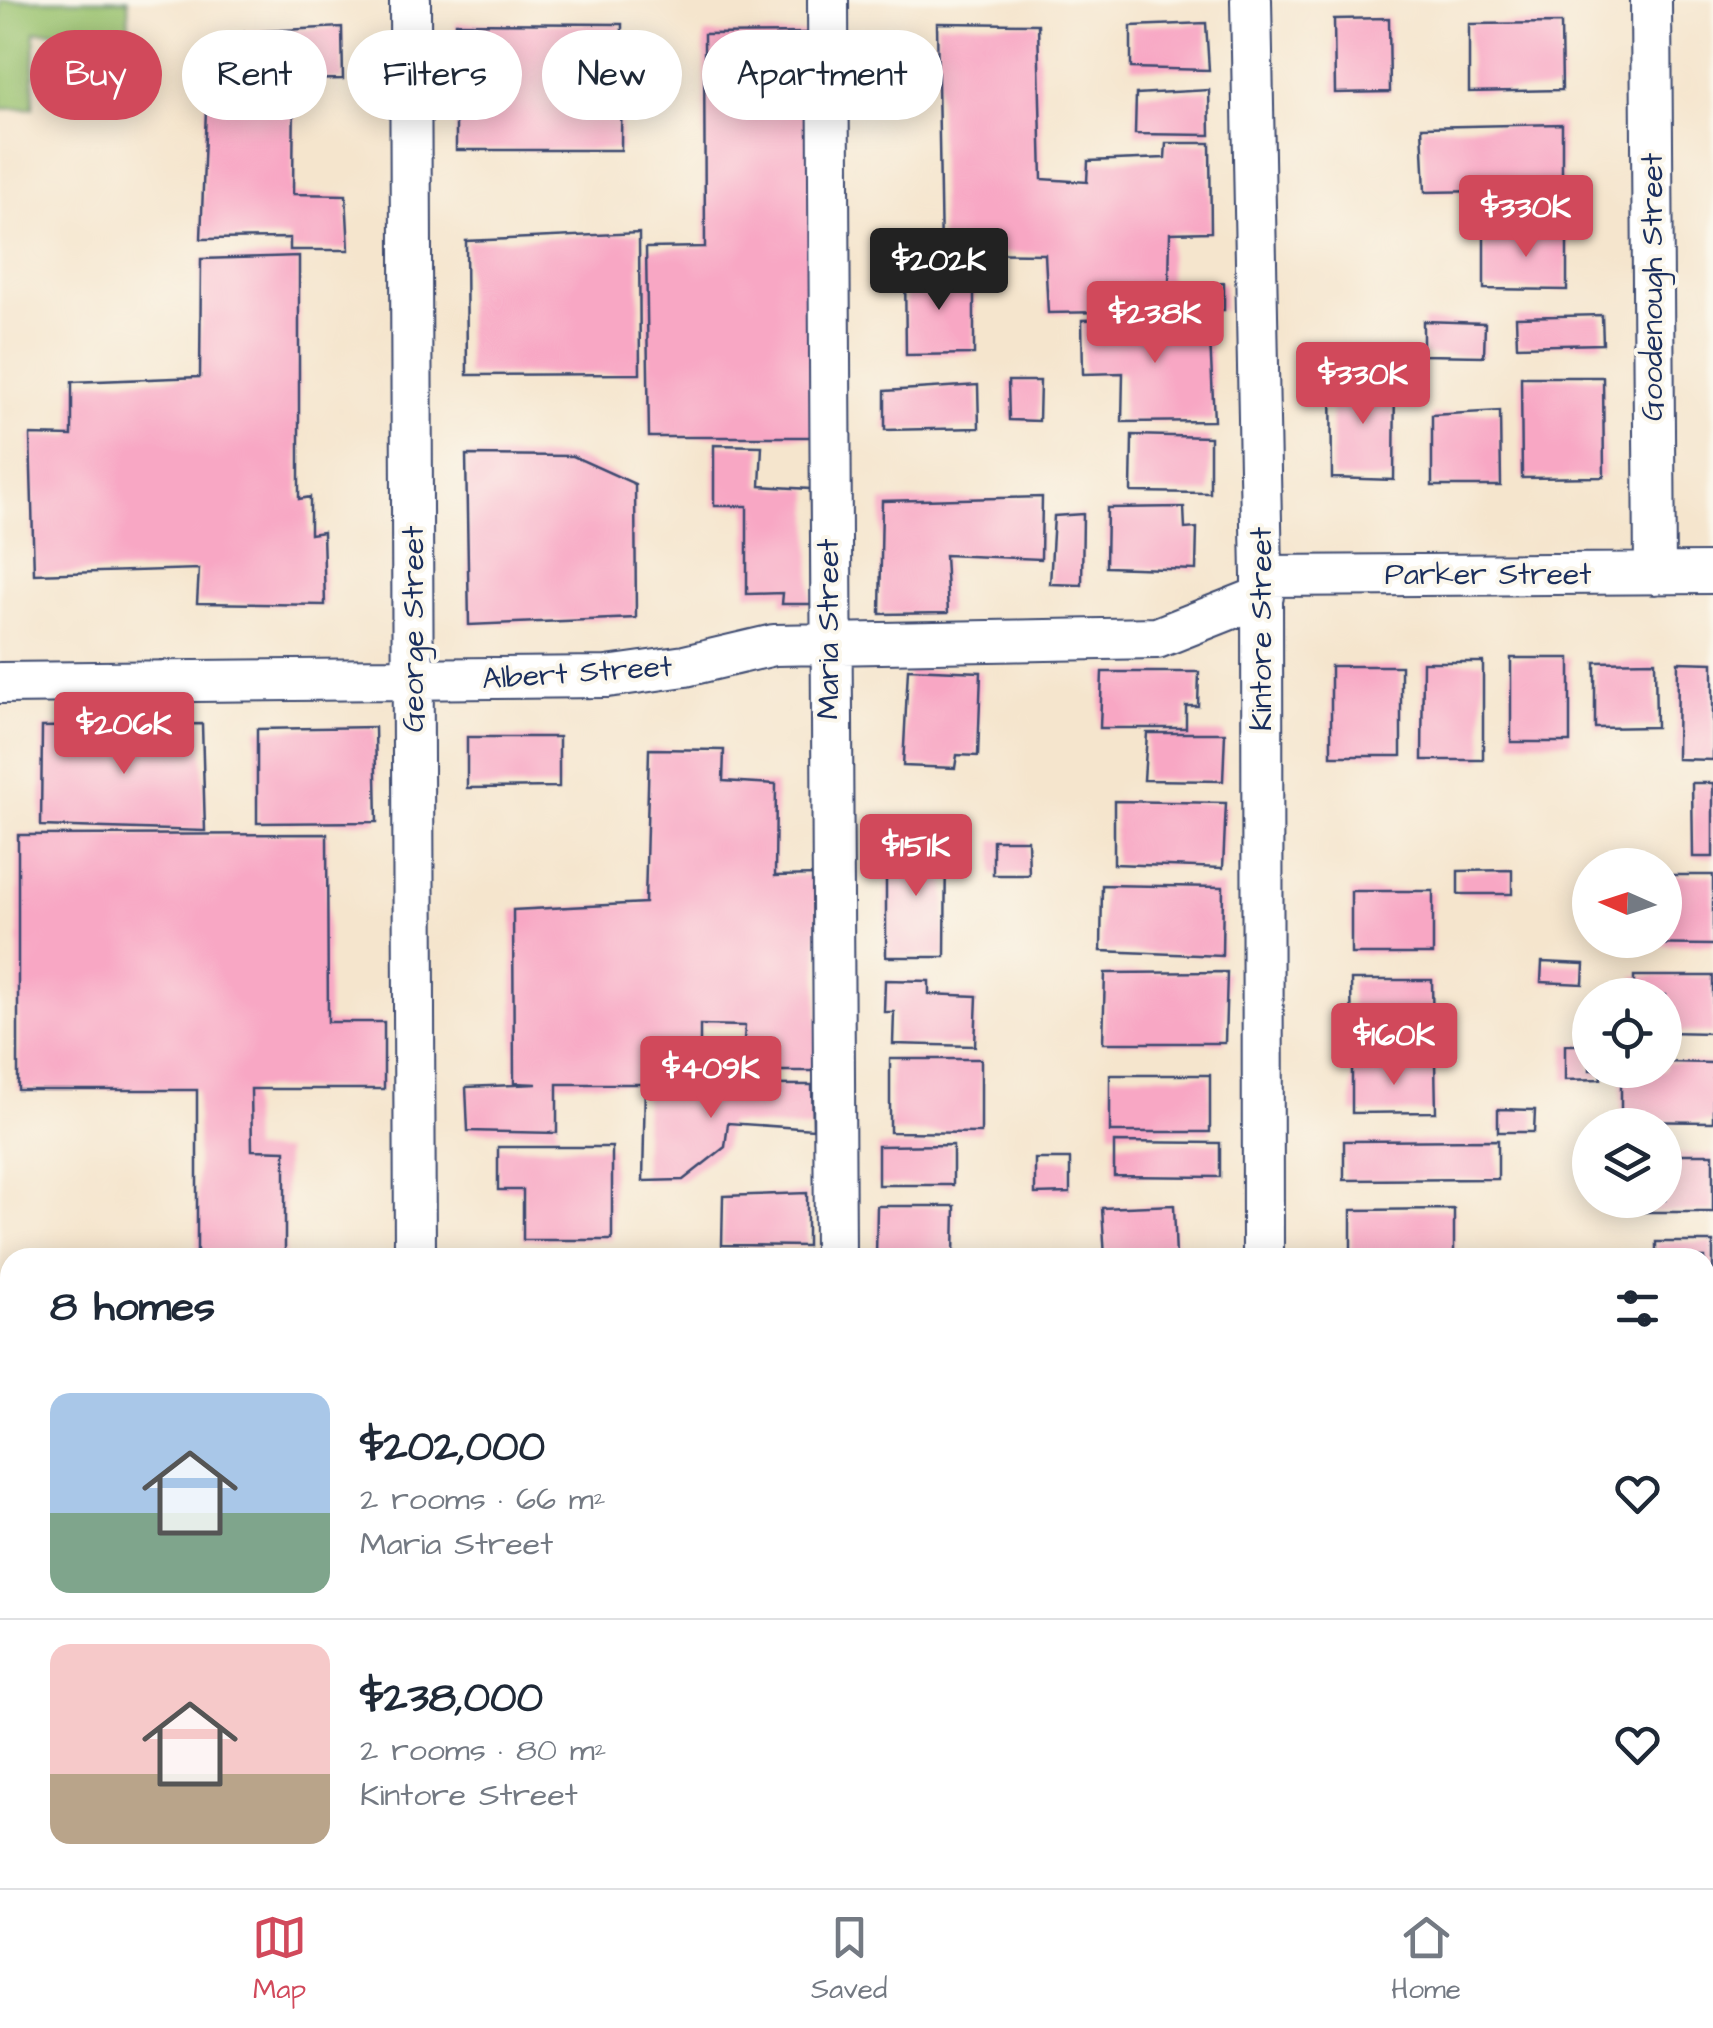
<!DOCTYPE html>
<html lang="en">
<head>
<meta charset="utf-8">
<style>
	:root { --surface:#fff; --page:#f6f6f7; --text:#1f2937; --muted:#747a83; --line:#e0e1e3; --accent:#d1495b }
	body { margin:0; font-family:"Architects Daughter",sans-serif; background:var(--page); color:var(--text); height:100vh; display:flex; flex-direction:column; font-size:38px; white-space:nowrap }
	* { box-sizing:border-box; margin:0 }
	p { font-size:32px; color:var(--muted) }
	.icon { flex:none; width:55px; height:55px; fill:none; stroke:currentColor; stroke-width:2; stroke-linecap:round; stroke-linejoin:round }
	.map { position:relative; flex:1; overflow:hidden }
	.details { position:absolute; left:0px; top:1248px; width:1715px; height:642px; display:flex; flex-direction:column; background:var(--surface); border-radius:30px 30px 0 0; box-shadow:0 5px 25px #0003 }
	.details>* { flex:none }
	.hud { position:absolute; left:30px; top:30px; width:1000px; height:90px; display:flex; gap:20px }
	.needle { width:65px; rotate:273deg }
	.tools { position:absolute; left:1572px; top:848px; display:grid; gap:20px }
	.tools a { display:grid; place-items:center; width:110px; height:110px; border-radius:50%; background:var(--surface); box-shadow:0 5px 25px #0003; font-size:50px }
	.price { position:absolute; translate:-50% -85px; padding:0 22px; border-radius:10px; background:var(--accent); color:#fff; font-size:32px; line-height:65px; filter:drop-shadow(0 2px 5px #0008) }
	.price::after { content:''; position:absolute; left:50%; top:60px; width:30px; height:22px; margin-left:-15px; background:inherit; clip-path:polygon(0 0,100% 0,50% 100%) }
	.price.current { background:#222; color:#fff }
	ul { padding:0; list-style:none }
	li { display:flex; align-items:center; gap:30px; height:250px; padding:0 50px }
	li+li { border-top:2px solid var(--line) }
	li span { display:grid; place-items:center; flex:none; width:280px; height:200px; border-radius:20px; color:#555 }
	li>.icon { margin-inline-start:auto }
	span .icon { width:120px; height:120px; fill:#fffc; stroke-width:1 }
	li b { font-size:42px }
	h2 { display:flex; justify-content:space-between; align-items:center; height:120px; padding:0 50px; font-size:42px }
	.pill { padding:0 35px; border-radius:45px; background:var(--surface); box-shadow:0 5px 25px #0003; font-size:35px; line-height:90px }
	.pill.current { background:var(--accent); color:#fff }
	.tabs { display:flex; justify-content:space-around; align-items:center; height:140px; border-top:2px solid var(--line); background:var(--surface); font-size:28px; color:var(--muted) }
	.tabs a { display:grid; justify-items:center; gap:5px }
	.tabs .current { color:var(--accent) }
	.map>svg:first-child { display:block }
	.green { fill:#9ac26e; stroke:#5a7866; stroke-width:2.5 }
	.building { fill:#f8a7c4 }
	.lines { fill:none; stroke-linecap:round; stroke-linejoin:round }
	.service-casing { stroke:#3c4a6f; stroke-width:24 }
	.minor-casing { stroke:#3c4a6f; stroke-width:44 }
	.service { stroke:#fff; stroke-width:20 }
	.minor { stroke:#fff; stroke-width:40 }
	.labels { text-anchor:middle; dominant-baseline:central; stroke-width:8; stroke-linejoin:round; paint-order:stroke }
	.street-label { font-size:30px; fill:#1b2f5e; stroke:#fbf7ec }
</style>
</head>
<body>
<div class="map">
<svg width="1713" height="1888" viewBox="0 0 1713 1888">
	<rect width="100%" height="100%" fill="#fbf7ec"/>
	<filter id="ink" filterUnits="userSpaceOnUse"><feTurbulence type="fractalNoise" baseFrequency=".01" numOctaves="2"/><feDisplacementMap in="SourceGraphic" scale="20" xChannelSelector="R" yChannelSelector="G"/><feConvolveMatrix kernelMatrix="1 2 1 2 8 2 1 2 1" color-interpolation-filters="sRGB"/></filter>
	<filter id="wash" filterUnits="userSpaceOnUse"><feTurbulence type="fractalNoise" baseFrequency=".0048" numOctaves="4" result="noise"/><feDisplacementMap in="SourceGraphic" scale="40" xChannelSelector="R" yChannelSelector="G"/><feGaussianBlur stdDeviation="2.25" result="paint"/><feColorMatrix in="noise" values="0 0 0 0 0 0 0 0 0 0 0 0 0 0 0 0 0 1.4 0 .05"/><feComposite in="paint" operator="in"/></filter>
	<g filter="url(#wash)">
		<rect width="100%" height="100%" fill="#f5e5cd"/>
		<!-- green -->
		<path class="green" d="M0,0H128L129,29L35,32L33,108L0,109Z"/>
		<g id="blocks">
			<!-- building -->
			<path class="building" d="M1389,18L1390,92L1335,93L1334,19Z
				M456,23L622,24L621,150H456Z
				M937,23L1038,24L1042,179L1087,182L1088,161L1165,158L1166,143H1210L1211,232L1170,233L1169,286L1224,283V310L1048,313L1045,254L941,253Z
				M1206,23L1209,70L1131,68V26Z
				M1561,23L1562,90L1469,92V24Z
				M342,27L343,79L294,80L293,194L346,195L349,250H290V238L201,239L207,83L244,81L245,32Z
				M814,33L816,437H649L646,248L705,247L704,34Z
				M1209,90L1210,135L1135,134L1136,94Z
				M1562,124V190L1425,192L1422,127Z
				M1484,231H1567V290L1484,289Z
				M639,233L640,374L467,375L466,241Z
				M299,256V499L310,497V534L323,532L325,605L197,603L199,569L34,574L30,435L72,436V382L200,377L201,259Z
				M905,268L955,269L974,288V354L906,355Z
				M1602,315L1603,344L1517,346L1516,317Z
				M1209,317L1214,421L1122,422L1123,373L1083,374L1082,320Z
				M1423,321L1485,323L1484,356L1423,355Z
				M1395,376L1394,480L1332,478L1331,377Z
				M1521,377H1603L1604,477L1522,478Z
				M1008,381H1040L1039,421L1009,420Z
				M978,385L979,428L885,430V391Z
				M1500,411L1501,486H1432V415Z
				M1132,435L1210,437V493L1131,492Z
				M714,445L762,446L760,486L810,489L811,604H782L783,593L747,594V506H714Z
				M466,455L573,456L635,484L636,618L469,625Z
				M1042,497L1041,559L945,555L948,613L880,614L882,501Z
				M1184,507L1185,529L1197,528L1196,570L1106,567L1107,508Z
				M1083,514L1082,585L1050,584L1054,516Z
				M1511,658H1570V742H1511Z
				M1655,661L1656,727L1595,728V662Z
				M1423,662H1483V760H1422Z
				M1678,662L1713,663V760L1677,759Z
				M1331,666H1401V756H1331Z
				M908,669L981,672L978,756L957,755L955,768L903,766Z
				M1102,672H1199L1198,706H1186V728H1100Z
				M202,724L205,831L41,826L42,727Z
				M375,727L377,822L257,823V729Z
				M1147,733H1225L1223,781L1144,780Z
				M467,737H559V787L467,788Z
				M649,749L724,750L723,781L776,784L775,876L818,875V1071H742L745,1026L700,1025V1075L644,1077L645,1084H557V1133L468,1131L466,1087L537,1084L514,1083L513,910L645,903Z
				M1692,783H1713V857H1693Z
				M1114,801L1226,803L1223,868L1114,864Z
				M327,834L328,1022H384V1089H251L252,1150L285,1151V1258H197V1090H18V835Z
				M993,840H1028L1029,875H993Z
				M886,841L946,842L945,957H886Z
				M1512,870V894H1458V871Z
				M1665,875H1713V945L1627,944V940H1665Z
				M1102,885L1223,887L1222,956L1101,951Z
				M1351,891H1433V954H1351Z
				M1542,962L1584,964L1583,984L1541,982Z
				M1227,972L1225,1043H1103L1105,973Z
				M1634,976H1713V1033L1665,1032V995H1634Z
				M885,980L929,981V994L977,996L975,1046L893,1044L894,1012H884Z
				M1351,980H1432L1433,1042L1352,1043Z
				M1565,1045H1590V1070H1600L1601,1079L1565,1080Z
				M890,1059H981V1133L890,1132Z
				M1435,1062L1436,1112L1352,1113V1064Z
				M1665,1062L1713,1063V1122L1621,1121V1070H1665Z
				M1110,1075H1210V1132H1110Z
				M645,1084L812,1085L813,1129L728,1123L725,1147L683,1180L643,1181Z
				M1498,1109L1535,1110L1534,1132H1498Z
				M1498,1140V1179L1344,1180V1141Z
				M1114,1142L1220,1143V1177L1114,1176Z
				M953,1145V1185H878V1146Z
				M498,1147H612V1240H523V1190H498Z
				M1665,1154H1713V1212H1618V1200H1665Z
				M1035,1159H1070V1193L1035,1194Z
				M807,1193V1246L722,1245L723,1196Z
				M1174,1205L1176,1258H1105L1102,1208Z
				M877,1206H955L954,1257H876Z
				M1454,1209V1258H1351V1210Z
				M1656,1242H1713V1298H1705V1258H1656Z
				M1705,1327H1713V1390H1705Z
				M1713,1534V1596H1705V1535Z
				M1713,1867V1888H1659L1680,1880H1705V1870Z
				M346,1880H388L391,1888H326Z
				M637,1880H858L862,1888H640Z
				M1380,1880H1428V1888H1380Z"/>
		</g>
	</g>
	<g filter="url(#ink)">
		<use href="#blocks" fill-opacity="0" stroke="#3c4a6f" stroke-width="2.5"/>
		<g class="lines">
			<!-- service casing -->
			<g class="service-casing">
				<path id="service" d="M613,1880L616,1888"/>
			</g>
			<!-- minor casing -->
			<g class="minor-casing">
				<path id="minor" d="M410,0L415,1258
					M828,0L835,1258
					M1251,0L1262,576L1263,1258
					M1651,0L1655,574
					M1262,576L1713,573
					M0,683L607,677L685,666L774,645L1157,638L1263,596
					M1705,1704H1713
					M0,1722H10
					M461,1880L464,1888
					M1321,1880L1324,1888"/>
			</g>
			<!-- service -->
			<use href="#service" class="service"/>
			<!-- minor -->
			<use href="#minor" class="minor"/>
		</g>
	</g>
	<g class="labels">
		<!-- street labels -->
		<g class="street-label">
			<text transform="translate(1653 287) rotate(-90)">Goodenough Street</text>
			<text x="1488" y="575">Parker Street</text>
			<text transform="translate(414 629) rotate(-90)">George Street</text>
			<text transform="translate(829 629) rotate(-90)">Maria Street</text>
			<text transform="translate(1262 629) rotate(-90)">Kintore Street</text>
			<text transform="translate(577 673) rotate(-4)">Albert Street</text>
		</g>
	</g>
</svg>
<div class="tools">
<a><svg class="needle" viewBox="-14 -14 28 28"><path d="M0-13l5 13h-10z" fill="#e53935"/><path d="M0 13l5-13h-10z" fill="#747a83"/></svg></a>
<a><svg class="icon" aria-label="locate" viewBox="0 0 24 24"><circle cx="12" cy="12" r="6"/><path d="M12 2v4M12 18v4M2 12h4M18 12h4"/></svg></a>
<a><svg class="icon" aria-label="layers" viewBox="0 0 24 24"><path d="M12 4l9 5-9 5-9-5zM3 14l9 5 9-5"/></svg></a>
</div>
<b class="price" style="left:1526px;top:260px">$330K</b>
<b class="price current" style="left:939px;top:313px">$202K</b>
<b class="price" style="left:1155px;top:366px">$238K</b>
<b class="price" style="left:1363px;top:427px">$330K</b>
<b class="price" style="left:124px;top:777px">$206K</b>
<b class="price" style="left:916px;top:899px">$151K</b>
<b class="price" style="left:1394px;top:1088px">$160K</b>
<b class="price" style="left:711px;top:1121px">$409K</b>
<div class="hud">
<a class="pill current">Buy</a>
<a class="pill">Rent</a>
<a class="pill">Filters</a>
<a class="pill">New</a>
<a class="pill">Apartment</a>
</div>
<section class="details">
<h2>8 homes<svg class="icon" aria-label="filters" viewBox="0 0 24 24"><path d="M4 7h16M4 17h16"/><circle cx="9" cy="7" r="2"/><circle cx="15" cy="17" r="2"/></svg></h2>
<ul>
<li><span style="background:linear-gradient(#a9c7e8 60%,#7fa58c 0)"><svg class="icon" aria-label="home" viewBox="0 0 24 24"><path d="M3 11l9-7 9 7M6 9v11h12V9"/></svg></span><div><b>$202,000</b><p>2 rooms · 66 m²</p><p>Maria Street</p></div><svg class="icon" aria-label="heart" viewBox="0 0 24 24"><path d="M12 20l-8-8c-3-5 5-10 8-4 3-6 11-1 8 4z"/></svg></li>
<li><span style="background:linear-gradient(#f6c9c9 65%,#b9a48a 0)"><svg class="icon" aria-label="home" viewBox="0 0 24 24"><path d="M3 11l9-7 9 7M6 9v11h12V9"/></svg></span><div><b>$238,000</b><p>2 rooms · 80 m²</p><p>Kintore Street</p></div><svg class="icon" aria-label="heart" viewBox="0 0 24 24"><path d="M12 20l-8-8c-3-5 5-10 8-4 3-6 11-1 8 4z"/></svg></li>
</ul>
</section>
</div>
<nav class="tabs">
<a class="current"><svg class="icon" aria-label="map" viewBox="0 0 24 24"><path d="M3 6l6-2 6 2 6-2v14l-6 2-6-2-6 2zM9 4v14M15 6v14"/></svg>Map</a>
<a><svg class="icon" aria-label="saved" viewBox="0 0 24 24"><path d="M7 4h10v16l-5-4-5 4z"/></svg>Saved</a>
<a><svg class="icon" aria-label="home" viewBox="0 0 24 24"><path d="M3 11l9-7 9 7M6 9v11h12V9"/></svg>Home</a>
</nav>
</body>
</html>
